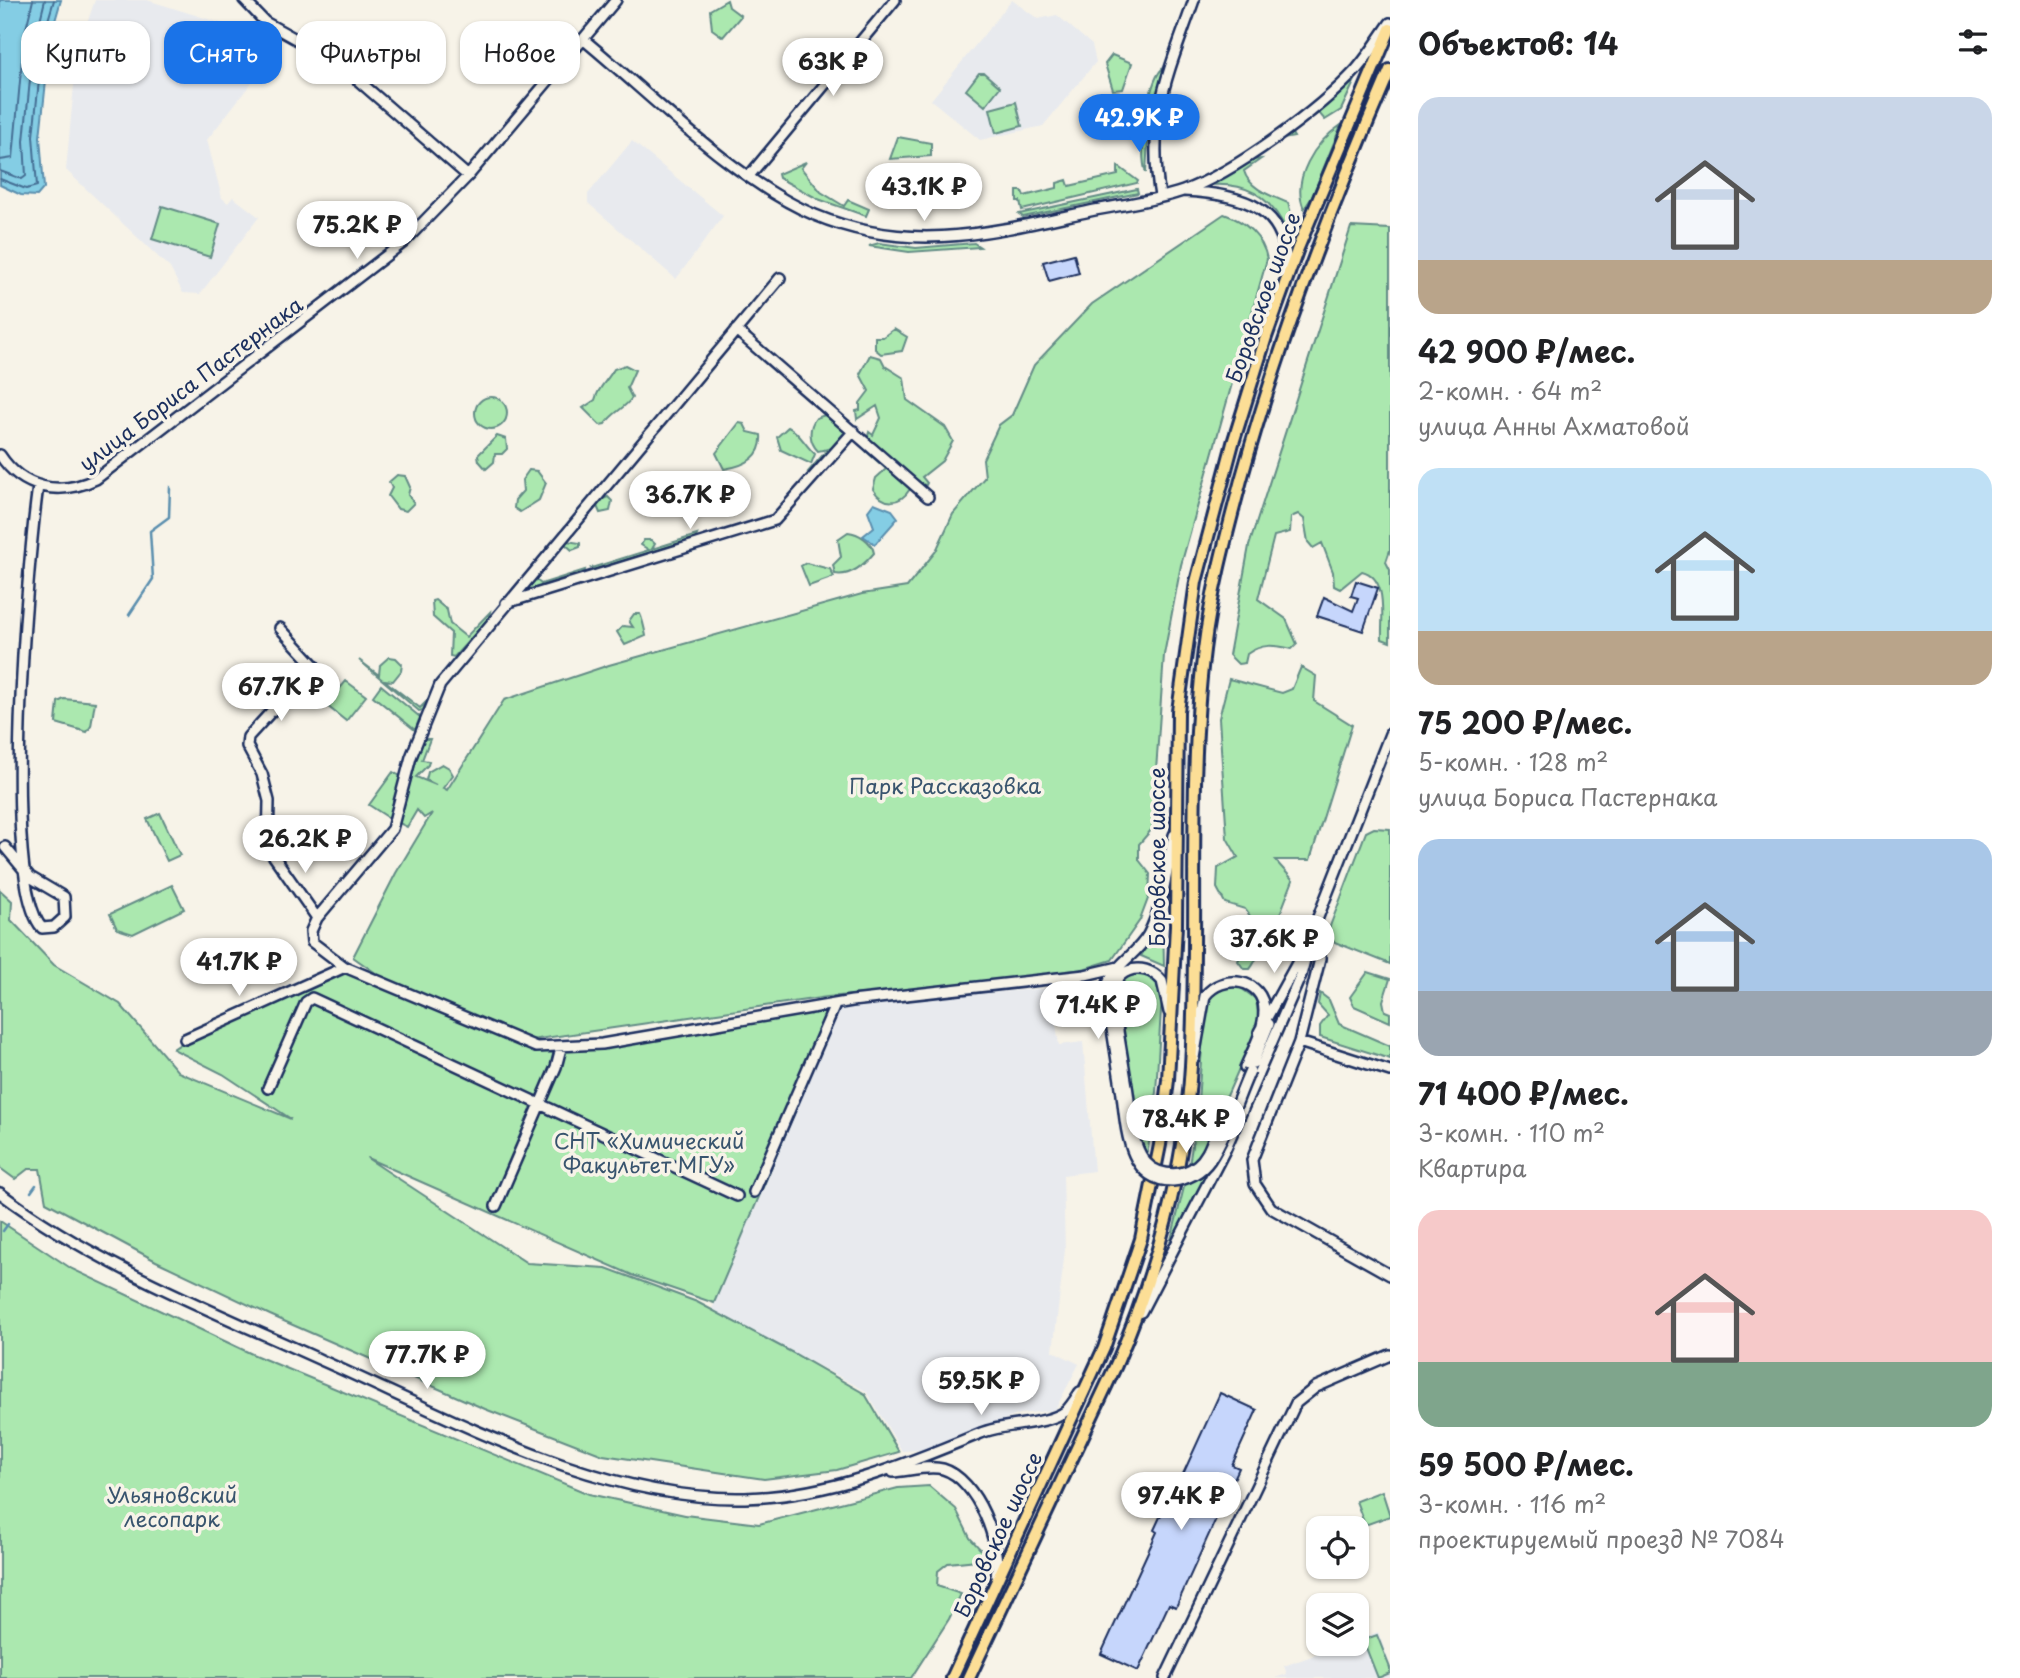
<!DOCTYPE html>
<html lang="ru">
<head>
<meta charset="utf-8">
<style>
	:root { --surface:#fff; --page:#f6f6f6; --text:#202124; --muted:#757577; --accent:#1a73e8 }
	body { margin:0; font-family:"Playpen Sans",sans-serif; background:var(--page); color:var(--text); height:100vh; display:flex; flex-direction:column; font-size:26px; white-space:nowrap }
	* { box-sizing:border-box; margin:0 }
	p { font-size:23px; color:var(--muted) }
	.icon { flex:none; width:38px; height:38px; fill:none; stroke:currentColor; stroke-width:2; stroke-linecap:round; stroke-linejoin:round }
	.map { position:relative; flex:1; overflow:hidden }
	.side { display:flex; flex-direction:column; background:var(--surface); width:630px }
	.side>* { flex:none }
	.banner { position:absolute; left:21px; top:21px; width:665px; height:63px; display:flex; gap:14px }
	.controls { position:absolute; left:1306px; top:1516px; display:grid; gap:14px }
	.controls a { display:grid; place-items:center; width:63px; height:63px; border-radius:14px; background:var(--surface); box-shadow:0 2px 5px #0004; font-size:35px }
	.price { position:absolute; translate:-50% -60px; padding:0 16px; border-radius:24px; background:#fff; color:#222; font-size:23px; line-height:46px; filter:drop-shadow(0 2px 4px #0008) }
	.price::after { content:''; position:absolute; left:50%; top:42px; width:21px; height:16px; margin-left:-10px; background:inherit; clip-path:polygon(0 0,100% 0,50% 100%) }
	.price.active { background:var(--accent); color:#fff }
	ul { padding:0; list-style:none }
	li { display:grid; align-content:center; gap:14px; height:371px; padding:0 28px }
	li span { display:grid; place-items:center; height:217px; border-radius:21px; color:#555 }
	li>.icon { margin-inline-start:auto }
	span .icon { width:126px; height:126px; fill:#fffc; stroke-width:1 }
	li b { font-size:30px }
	h2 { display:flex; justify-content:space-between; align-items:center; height:84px; padding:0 28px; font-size:30px }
	.chip { padding:0 24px; border-radius:21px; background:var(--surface); box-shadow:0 2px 5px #0004; font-size:24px; line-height:63px }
	.chip.active { background:var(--accent); color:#fff }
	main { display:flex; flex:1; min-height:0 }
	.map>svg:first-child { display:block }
	.built { fill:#e8eaee }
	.green { fill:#abe8af; stroke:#638c86; stroke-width:2 }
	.water { fill:#84cde4; stroke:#5a8eae; stroke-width:2 }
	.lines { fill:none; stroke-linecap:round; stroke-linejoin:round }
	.shore { stroke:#456e94; stroke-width:2 }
	.stream { stroke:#5a8eae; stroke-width:2.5 }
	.building { fill:#c6d6fc; stroke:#1b2f5e; stroke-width:2 }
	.minor-casing { stroke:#1b2f5e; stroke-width:14 }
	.major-casing { stroke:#1b2f5e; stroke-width:16 }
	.minor { stroke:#f7f3e8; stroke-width:9 }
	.major { stroke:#fcde96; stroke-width:10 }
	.minor-bridge-casing { stroke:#1b2f5e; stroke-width:14; stroke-linecap:butt }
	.minor-bridge { stroke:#f7f3e8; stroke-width:9 }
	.labels { text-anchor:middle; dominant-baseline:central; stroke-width:7; stroke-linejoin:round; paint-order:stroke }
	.street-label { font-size:21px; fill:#1b2f5e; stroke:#f7f3e8 }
	.park-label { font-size:21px; fill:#38546e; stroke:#f7f3e8 }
</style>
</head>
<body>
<main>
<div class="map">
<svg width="1390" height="1678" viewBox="0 0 1390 1678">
	<rect width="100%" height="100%" fill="#f7f3e8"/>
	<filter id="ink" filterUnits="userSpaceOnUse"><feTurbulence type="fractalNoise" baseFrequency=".0143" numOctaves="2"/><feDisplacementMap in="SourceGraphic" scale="14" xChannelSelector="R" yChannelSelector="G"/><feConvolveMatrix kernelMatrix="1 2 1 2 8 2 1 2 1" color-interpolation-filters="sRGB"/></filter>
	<g filter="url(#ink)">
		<!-- built -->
		<path class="built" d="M95,0H147L253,33L277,50L207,140L222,198L228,203L233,197L259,217L200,294L183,293L170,268L66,170L77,53Z
			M1012,0L1038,19L1057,15L1092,45L1096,62L1043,126L980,140L931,100Z
			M632,141L723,216L676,279L588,203V194Z
			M1060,987L1062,1007L1054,1010L1059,1045L1083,1042L1094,1171L1063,1175L1065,1250L1053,1351L1079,1364L1055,1410L1020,1414L920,1450L902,1451L866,1391L712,1309L840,1005Z
			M1378,1632L1390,1665V1678H1275L1287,1674L1284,1666L1348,1643H1356V1640Z"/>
		<!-- green -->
		<path class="green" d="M727,0L729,7L741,16L723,37L712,29L710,10Z
			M1112,55L1132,63L1123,89L1113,90L1105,64Z
			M1162,69L1164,73L1149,124L1146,173C1138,153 1147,83 1162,69Z
			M979,73H984L1000,87L985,106L966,90Z
			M1355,80L1341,110L1325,120L1319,113L1291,132L1294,137L1277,140Z
			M1016,102L1022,126L996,133L990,109Z
			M1341,125L1312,197L1304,209C1291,179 1315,142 1341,125Z
			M898,137L931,143V156L890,159Z
			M1261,159L1244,171C1249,189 1272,196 1288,203L1292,216L1289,235C1270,194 1246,180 1200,186L1251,160Z
			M806,162L801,168L821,192L844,206L848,200L869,209L866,216L818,199L779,178L778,174Z
			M1118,166L1138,181L1137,183L1022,210L1020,201H1017V191H1022L1024,196L1057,188V183L1067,180L1069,186L1118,175Z
			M1137,189L1138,193L1023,217L1019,214Z
			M162,206L220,224L210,257L152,239Z
			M1224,214C1245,221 1263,237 1267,259L1181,565L1164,655L1152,829L1139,844V860L1150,874L1149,896L1140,920L1112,960L1083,969L959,986L827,997L531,1040L387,981L353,957L396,873L432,813L424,818L417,810L407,827L399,823L422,739H430L422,760L429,761L428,765L416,777L436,785L426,780L428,772L442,764L449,768L453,775L443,788L447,790L504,700L609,665L862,594L907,587L936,551L953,514L985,477L983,459L999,425L1012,415L1034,365L1092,304Z
			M1351,227L1390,229V550L1386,562L1390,570V642L1382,639C1381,617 1389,578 1362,571L1340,589L1334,586L1333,572L1322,543L1313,548L1308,542L1304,519L1298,514L1291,517L1290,532L1274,536L1258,599L1286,619L1297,644L1292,649C1274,645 1262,643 1247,654L1245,663L1238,664L1229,655L1249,546Z
			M879,243L916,248L974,243L980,247L909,252L869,246Z
			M894,329L907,337L902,351L881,354L875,349V337H883Z
			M870,355L881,358L885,366L904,378L907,400L945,427L953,441L942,461L922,477L927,483L926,485L920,484L867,440L869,432L873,435L881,418L877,406L857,419L856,411L860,410V403L869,391L860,374Z
			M625,365L635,370L627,388L632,398C623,410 614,411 605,424L600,425L583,408L595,400C598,387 608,380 614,369Z
			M806,396L847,431L812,474L808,472L828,449L818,451C809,442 808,428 816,418L825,415Z
			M475 413a16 16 0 1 1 32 0a16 16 0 1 1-32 0Z
			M739,423L744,424L748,432L761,435C763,458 744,466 724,469L716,453Z
			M788,427C800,432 805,446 815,454L811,464L781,450L777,437Z
			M497,436L506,439L507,449L502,454H495L494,462L486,469L479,461L478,455Z
			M869,451L926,500L910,489C900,505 883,506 873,489L876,478L886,469L867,452Z
			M529,470L537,471L546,483L539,500L520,512L514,508L515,500L523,491L522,480Z
			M397,475L405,476L410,487L408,495L414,503L406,511L398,509L388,496L392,488L389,482Z
			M605,493L603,499L608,497L612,501L610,511L600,513L597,506L567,541L580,543V547L572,550L565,544L535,579L541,584L585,570L584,575L521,595L519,592Z
			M848,532C858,533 872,541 874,553C864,565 851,577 835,574L833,565L841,557L838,539Z
			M697,535L694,541L595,571L591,568L649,550L641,545L644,540H651L655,544L652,549Z
			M806,563L830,569L834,577L809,586L801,566Z
			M435,600L447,610L450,624L466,637L490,612L489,618L454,657L450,656L451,633L433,617L432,601Z
			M634,614H640C642,618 645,631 646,636L625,645L617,632L623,626L633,627L629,621Z
			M389,657L396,658L402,664L401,671L393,681L384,680L420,708L425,703L423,710L419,711L359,660L379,675L380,665Z
			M1301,667L1316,676L1314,701L1352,725L1310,860H1275L1293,880L1278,919L1253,920L1245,909L1225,903L1217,888L1218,868L1238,857L1227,838L1219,718L1229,679L1282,693L1292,689Z
			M346,681L366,696L346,721L326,705Z
			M381,685L420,717L415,730L373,696Z
			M64,699L95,702L91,726L87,732L56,723L58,702Z
			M393,772L402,777L389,818L369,805Z
			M160,813L180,855L167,861L147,819Z
			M1374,828L1390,829V964L1332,941L1327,934L1366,832Z
			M172,885L184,909L133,934L117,929L110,914Z
			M0,890L12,901L11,920L54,965L120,1004L178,1072L291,1119L223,1074L173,1049L188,1039L345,972L540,1050L826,1000L840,1005L714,1303L632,1275L367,1158L527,1263L606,1268L697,1302L795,1354L865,1394L899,1452L837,1470L764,1479L603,1455L485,1409L270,1315L156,1261L46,1202L40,1169H28L15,1179L0,1168Z
			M1162,919L1163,920L1164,966L1141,956Z
			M1235,928H1264L1269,931C1259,944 1260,957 1250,969H1244L1238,961L1246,944L1237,937Z
			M1140,971L1157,979L1162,993L1156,1092L1147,1157L1139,1138L1117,995C1118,980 1126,974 1140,971Z
			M1368,972L1390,979L1383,1001L1385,1011L1390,1013V1022L1354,1006L1350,997Z
			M1238,986L1256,999L1259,1023L1202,1153L1189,1165L1197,1115L1205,1007C1212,990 1221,987 1238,986Z
			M1320,993L1329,1000L1339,1024L1390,1046V1059L1320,1037V1026L1328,1015L1318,1004Z
			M1216,1157L1170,1244L1185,1183Z
			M0,1221L72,1269L252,1354L589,1494L685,1515L759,1524L898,1488L929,1486L956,1509L970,1538L983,1552L977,1560L948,1563L938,1571L937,1586L961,1594L949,1619L911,1678H0Z
			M1382,1491L1390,1516L1365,1525L1356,1501Z
			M1377,1635L1390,1668V1673L1378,1678L1363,1640Z"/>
		<!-- water -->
		<path class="water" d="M0,0H61L51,35L40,137L44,188L37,196L21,195L0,185Z
			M874,503L892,510L898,518L875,544L863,536L874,527L868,511Z"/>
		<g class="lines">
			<!-- shore -->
			<path class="shore" d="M0,160L13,158L24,37L33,0
				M0,171L22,179L26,176L24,141L33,49L45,0
				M0,179L26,189L37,186L33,136L44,34L54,0"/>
			<!-- stream -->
			<path class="stream" d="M129,615L153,579L150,531L169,517L170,487
				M31,1192L36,1185
				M3,1231L8,1224"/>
		</g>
		<!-- building -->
		<path class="building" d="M1074,254L1079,273L1049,281L1043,262Z
			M1356,581L1378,588L1363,631L1317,616L1324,597L1353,611L1358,598L1351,596Z
			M1220,1393L1257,1410L1232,1465L1239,1468L1176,1607L1169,1604L1138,1671L1101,1654L1157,1532L1154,1530L1165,1506L1168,1507Z"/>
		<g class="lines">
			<!-- minor casing -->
			<g class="minor-casing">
				<path id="minor" d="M244,0L265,22L337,62L468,176
					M583,39C650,94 736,182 815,215C911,255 993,232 1090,211C1120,205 1154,201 1183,191C1234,173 1319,110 1356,70C1369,55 1379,39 1390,23
					M749,176L895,0
					M1184,191C1241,194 1291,206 1286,275
					M1160,196C1146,117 1169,72 1194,0
					M780,278L440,685L411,757L392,829L317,918L311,931L312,942L345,967L536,1047L602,1044L852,1001L1085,975L1119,967
					M736,330L928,497
					M0,455C23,490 60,496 96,479L404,242L468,176L616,0
					M506,603L775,520L854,431
					M280,628L314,665L248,737L247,746L262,774L269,801L268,848L317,918
					M5,847L30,877L64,897L65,917L54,927L42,928C0,882 27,567 38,486
					M1313,930L1320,943V959L1299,1042L1252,1160L1255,1184L1271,1208L1390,1275
					M1311,935L1390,734
					M1113,1001C1108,970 1143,958 1162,981L1169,1012
					M1117,1025L1127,1086
					M1259,1032L1302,954
					M185,1039L345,967
					M1299,1042L1390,1071
					M1194,1058L1205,996C1222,973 1264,978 1264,1011C1264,1031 1252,1051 1245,1068
					M1253,1063L1269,1024
					M1121,1087L1106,990C1111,966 1136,956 1148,935C1165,902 1166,870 1174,835
					M268,1088L306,1002L312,998L737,1196
					M754,1192L835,1005
					M0,1193C97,1266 213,1311 323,1361C452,1418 599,1501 745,1498C830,1496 904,1465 981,1433C1005,1423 1046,1426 1066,1411C1071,1406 1076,1398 1080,1392
					M496,1206L556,1067L561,1048
					M1141,1312L1225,1150L1301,975L1313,930
					M893,1472C908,1471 929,1465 943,1469C977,1479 1002,1544 996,1576
					M1165,1678L1296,1403L1316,1387L1390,1355"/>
			</g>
			<!-- major casing -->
			<g class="major-casing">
				<path id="major" d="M952,1678L1104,1348L1141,1239L1160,1145L1168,1080L1176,925L1178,711L1196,582L1233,443L1266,337L1298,248L1390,29
					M969,1678L1116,1365C1156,1273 1185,1167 1191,1066C1199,928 1187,788 1204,650C1211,592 1226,537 1241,480C1280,339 1332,204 1390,70"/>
			</g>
			<!-- minor -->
			<use href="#minor" class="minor"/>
			<!-- major -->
			<use href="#major" class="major"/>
			<!-- minor-bridge casing -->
			<g class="minor-bridge-casing">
				<path id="minor-bridge" d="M1127,1086C1131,1107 1130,1136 1141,1155C1151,1176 1180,1179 1197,1165C1206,1158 1210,1147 1214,1137
					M1121,1087C1126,1120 1125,1182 1173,1181C1187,1180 1202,1172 1210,1160C1227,1134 1237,1100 1250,1071"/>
			</g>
			<!-- minor-bridge -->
			<use href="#minor-bridge" class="minor-bridge"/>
		</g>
	</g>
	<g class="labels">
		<!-- street labels -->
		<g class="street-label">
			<text transform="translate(1262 297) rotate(-70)">Боровское шоссе</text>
			<text transform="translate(190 383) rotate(-37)">улица Бориса Пастернака</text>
			<text transform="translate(1156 857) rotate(-90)">Боровское шоссе</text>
			<text transform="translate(997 1534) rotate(-65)">Боровское шоссе</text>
		</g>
		<!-- park labels -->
		<g class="park-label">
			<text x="945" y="785">Парк Рассказовка</text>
			<text x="649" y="1140">СНТ «Химический<tspan x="649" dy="24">Факультет МГУ»</tspan></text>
			<text x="172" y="1494">Ульяновский<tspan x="172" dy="24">лесопарк</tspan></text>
		</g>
	</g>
</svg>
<div class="controls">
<a><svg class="icon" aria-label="locate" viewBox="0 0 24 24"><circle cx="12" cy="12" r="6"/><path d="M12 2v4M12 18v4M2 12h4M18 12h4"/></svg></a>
<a><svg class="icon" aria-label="layers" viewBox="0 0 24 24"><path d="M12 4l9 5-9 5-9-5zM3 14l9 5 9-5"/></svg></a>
</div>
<b class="price" style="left:833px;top:98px">63K ₽</b>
<b class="price active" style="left:1139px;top:154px">42.9K ₽</b>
<b class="price" style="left:924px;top:223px">43.1K ₽</b>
<b class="price" style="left:357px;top:261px">75.2K ₽</b>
<b class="price" style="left:690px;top:531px">36.7K ₽</b>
<b class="price" style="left:281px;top:723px">67.7K ₽</b>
<b class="price" style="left:305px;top:875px">26.2K ₽</b>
<b class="price" style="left:1274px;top:975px">37.6K ₽</b>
<b class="price" style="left:239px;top:998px">41.7K ₽</b>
<b class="price" style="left:1098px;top:1041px">71.4K ₽</b>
<b class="price" style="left:1186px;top:1155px">78.4K ₽</b>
<b class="price" style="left:427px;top:1391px">77.7K ₽</b>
<b class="price" style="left:981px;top:1417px">59.5K ₽</b>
<b class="price" style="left:1181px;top:1532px">97.4K ₽</b>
<div class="banner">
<a class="chip">Купить</a>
<a class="chip active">Снять</a>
<a class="chip">Фильтры</a>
<a class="chip">Новое</a>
</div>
</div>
<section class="side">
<h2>Объектов: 14<svg class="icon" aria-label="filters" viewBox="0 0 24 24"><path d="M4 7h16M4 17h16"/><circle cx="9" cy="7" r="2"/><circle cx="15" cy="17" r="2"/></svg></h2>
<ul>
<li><span style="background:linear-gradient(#c9d6e8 75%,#b9a48a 0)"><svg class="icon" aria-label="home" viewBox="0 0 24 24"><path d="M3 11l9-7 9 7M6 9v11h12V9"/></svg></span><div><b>42 900 ₽/мес.</b><p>2-комн. · 64 m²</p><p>улица Анны Ахматовой</p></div></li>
<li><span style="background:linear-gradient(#bfe0f5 75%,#b9a48a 0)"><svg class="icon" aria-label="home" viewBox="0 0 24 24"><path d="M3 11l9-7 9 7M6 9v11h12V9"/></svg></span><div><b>75 200 ₽/мес.</b><p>5-комн. · 128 m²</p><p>улица Бориса Пастернака</p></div></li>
<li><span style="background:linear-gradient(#a9c7e8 70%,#9aa5b1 0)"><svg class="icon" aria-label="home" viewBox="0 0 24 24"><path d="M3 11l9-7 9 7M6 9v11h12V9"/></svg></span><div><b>71 400 ₽/мес.</b><p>3-комн. · 110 m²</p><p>Квартира</p></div></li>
<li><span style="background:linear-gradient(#f6c9c9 70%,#7fa58c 0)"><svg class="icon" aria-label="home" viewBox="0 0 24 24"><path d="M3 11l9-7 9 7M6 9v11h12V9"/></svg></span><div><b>59 500 ₽/мес.</b><p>3-комн. · 116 m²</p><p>проектируемый проезд № 7084</p></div></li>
</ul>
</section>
</main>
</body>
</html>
